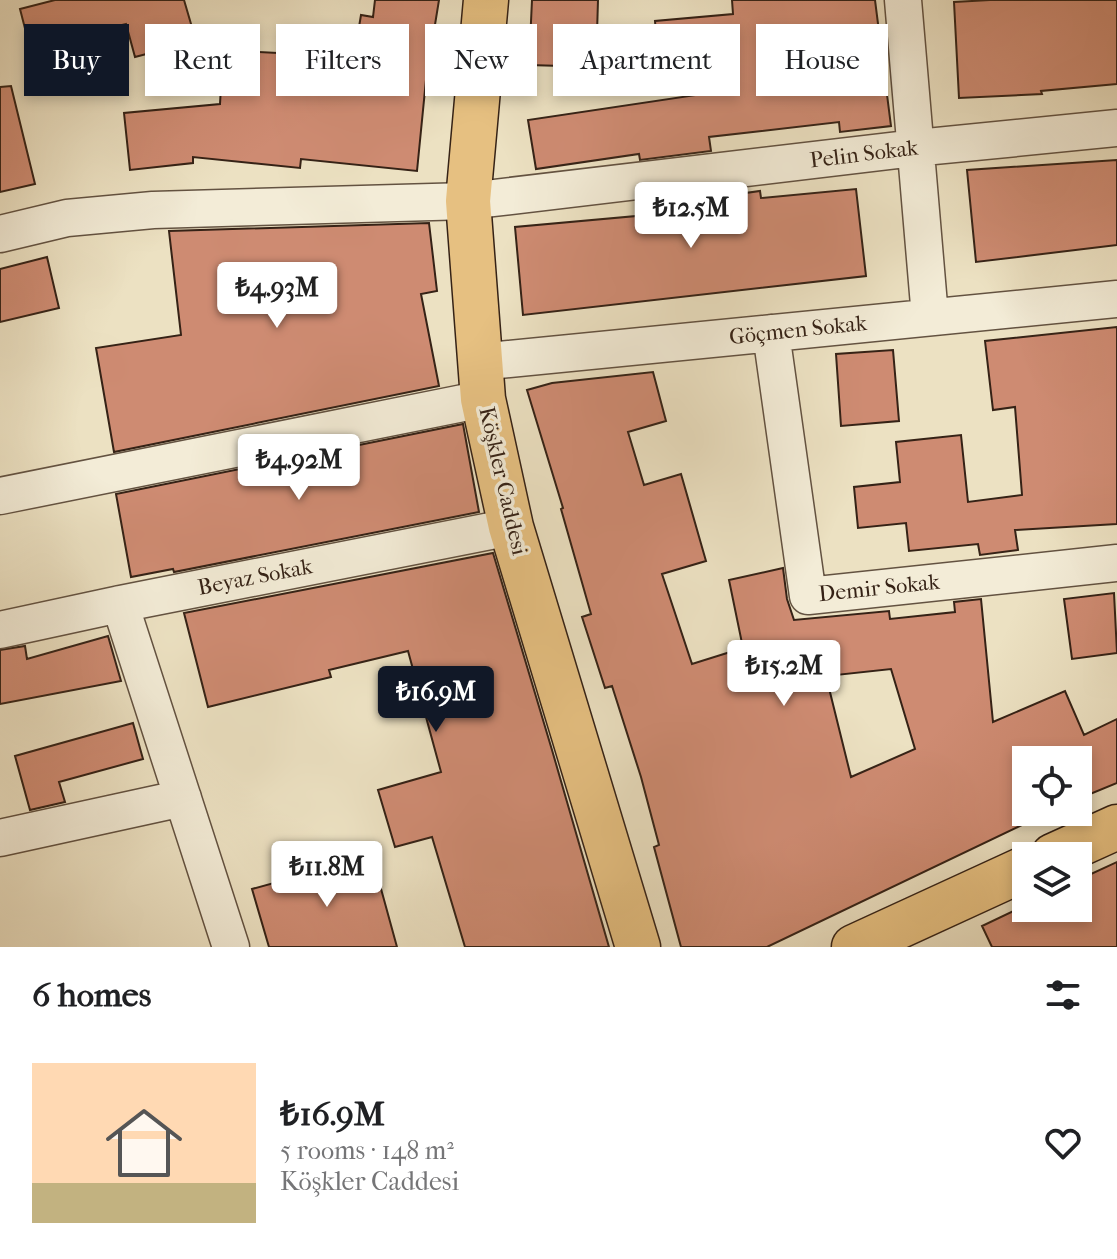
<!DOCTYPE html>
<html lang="en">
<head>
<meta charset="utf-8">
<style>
	:root { --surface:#fff; --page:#f2f2f2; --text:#202124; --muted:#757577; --line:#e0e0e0; --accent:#111827 }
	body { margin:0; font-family:"IM FELL French Canon",serif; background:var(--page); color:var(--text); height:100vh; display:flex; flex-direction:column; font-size:30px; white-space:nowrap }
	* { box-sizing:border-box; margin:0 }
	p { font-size:26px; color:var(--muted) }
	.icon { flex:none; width:44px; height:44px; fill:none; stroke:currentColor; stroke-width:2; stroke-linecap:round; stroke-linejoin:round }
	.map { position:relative; height:947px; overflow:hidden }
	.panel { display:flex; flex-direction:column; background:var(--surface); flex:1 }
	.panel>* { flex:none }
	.banner { position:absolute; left:24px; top:24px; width:1070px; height:72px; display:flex; gap:16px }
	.fabs { position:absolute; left:1012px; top:746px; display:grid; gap:16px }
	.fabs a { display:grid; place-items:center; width:80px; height:80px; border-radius:0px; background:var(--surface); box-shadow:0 4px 12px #0003; font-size:40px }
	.price { position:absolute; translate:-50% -68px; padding:0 18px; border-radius:8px; background:#fff; color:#222; font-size:26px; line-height:52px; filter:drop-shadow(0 2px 4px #0008) }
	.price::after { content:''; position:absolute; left:50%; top:48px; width:24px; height:18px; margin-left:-12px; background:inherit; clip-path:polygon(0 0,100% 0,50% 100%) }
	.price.on { background:var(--accent); color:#fff }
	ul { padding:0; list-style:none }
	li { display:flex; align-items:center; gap:24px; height:200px; padding:0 32px }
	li+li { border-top:2px solid var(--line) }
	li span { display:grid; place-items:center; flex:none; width:224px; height:160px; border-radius:0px; color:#555 }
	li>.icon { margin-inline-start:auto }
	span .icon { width:96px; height:96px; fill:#fffc; stroke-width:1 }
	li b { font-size:34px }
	h2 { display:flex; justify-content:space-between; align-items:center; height:96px; padding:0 32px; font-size:34px }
	.chip { padding:0 28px; border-radius:0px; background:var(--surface); box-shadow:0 4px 12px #0003; font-size:28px; line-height:72px }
	.chip.on { background:var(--accent); color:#fff }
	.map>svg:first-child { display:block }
	.building { fill:#ce8b72; stroke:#352216; stroke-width:2; fill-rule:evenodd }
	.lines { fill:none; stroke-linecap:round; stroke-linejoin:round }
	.minor-casing { stroke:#635241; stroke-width:39 }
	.major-casing { stroke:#352216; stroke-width:47 }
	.minor { stroke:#f3ecd7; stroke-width:36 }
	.major { stroke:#e6c081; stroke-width:44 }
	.labels { text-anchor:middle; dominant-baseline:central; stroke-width:7; stroke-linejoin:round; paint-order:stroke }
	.street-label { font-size:22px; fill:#352216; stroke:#f3ecd7 }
</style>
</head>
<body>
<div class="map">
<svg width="1117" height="947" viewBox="0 0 1117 947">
	<rect width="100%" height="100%" fill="#ece1c2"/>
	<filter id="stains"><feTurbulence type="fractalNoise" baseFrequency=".0025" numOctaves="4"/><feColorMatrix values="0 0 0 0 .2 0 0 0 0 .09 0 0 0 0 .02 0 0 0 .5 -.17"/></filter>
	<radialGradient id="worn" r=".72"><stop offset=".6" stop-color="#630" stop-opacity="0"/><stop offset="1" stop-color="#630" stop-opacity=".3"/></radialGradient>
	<!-- building -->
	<path class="building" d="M55,0H184L196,41L135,57L126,24L30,48L20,9Z
		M375,0H439L426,80L417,171L301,159L300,168L193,157V163L130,170L124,113L220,104L223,50L354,57L361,15L373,17Z
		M532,0H598L596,67L529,65Z
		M732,0H875L891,126L840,132L839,122L709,137L711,151L640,160L639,154L536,169L528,120L723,91L722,71L659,69L655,21L733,14Z
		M990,0H1117V84L1041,91L1042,94L959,98L954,2Z
		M11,86L35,184L0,192V87Z
		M1117,160V245L976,262L967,170Z
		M856,189L866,276L523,315L515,227L647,215L645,201L717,193V197L760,191L761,198Z
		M429,223L437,291L421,294L439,386L114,452L96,348L181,335L169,231Z
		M47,257L59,308L0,322V269Z
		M1117,327V524L1015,530L1018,550L980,555L978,544L909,551L906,523L858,528L854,487L900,482L896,442L961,435L968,502L1022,495L1015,407L993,410L985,341Z
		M893,350L899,421L841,426L836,354Z
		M653,372L666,421L628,432L644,485L681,474L706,561L662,574L692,664L743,648L729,580L783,568L787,599L794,620L889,611L890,619L955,612L954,602L981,599L993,722L1065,691L1084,735L1117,719V783L1078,799V760H1026V812H1049L767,947H681L654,847L659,845L641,777L612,686L605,688L582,617L591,614L561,509L563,508L527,390L552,383ZM891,669L915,749L851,777L826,676Z
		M463,424L479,512L174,572L173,569L131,577L116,494Z
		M493,553L552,750L609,947H465L432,837L395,847L378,790L441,772L408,651L329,670L331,677L208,707L184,613Z
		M1114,593L1117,653L1072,659L1064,599Z
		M108,636L121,681L0,704V650L25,646L27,659Z
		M133,723L143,759L59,782L65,802L30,810L15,756Z
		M372,856L397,947H269L252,889Z
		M1117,862V947H992L982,926L1026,905V908H1078V880Z"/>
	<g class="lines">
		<!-- minor casing -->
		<g class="minor-casing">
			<path id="minor" d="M903,0L930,317
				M0,234L67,218L153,210L468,201L915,148L1117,128
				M771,333L808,596L1117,563
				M479,362L1117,299
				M0,496L483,399
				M120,604L231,947
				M0,630L120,604L511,527
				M0,838L183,798"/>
		</g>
		<!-- major casing -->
		<g class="major-casing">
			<path id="major" d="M486,0L468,201L483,399L511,527L638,947
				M1053,856L1117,827
				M854,947L1026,868"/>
		</g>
		<!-- minor -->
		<use href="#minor" class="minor"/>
		<!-- major -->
		<use href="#major" class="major"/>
	</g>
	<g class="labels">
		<!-- street labels -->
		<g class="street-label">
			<text transform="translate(864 154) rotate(-7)">Pelin Sokak</text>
			<text transform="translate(798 330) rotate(-6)">Göçmen Sokak</text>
			<text transform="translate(503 481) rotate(77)">Köşkler Caddesi</text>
			<text transform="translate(255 577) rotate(-11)">Beyaz Sokak</text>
			<text transform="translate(879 588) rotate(-6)">Demir Sokak</text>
		</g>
	</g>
	<rect width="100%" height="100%" filter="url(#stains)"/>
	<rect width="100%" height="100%" fill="url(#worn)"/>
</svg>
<div class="fabs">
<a><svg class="icon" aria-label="locate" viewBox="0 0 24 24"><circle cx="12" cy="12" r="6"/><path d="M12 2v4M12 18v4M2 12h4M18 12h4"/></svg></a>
<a><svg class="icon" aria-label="layers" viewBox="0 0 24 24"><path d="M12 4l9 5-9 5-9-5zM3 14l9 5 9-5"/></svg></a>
</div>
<b class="price" style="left:691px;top:250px">₺12.5M</b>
<b class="price" style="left:277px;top:330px">₺4.93M</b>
<b class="price" style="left:299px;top:502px">₺4.92M</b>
<b class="price" style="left:784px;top:708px">₺15.2M</b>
<b class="price on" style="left:436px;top:734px">₺16.9M</b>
<b class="price" style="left:327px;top:909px">₺11.8M</b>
<div class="banner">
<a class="chip on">Buy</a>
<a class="chip">Rent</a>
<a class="chip">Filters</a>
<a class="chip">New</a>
<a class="chip">Apartment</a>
<a class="chip">House</a>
</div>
</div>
<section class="panel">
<h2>6 homes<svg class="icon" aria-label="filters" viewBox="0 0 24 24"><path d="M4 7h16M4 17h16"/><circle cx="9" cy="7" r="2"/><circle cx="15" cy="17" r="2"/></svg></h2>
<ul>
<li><span style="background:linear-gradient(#ffd9b3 75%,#c2b280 0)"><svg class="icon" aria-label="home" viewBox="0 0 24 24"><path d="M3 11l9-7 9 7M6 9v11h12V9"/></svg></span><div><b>₺16.9M</b><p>5 rooms · 148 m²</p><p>Köşkler Caddesi</p></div><svg class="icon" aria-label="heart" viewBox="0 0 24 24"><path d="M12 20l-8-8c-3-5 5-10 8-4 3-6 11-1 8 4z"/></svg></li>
</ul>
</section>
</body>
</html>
